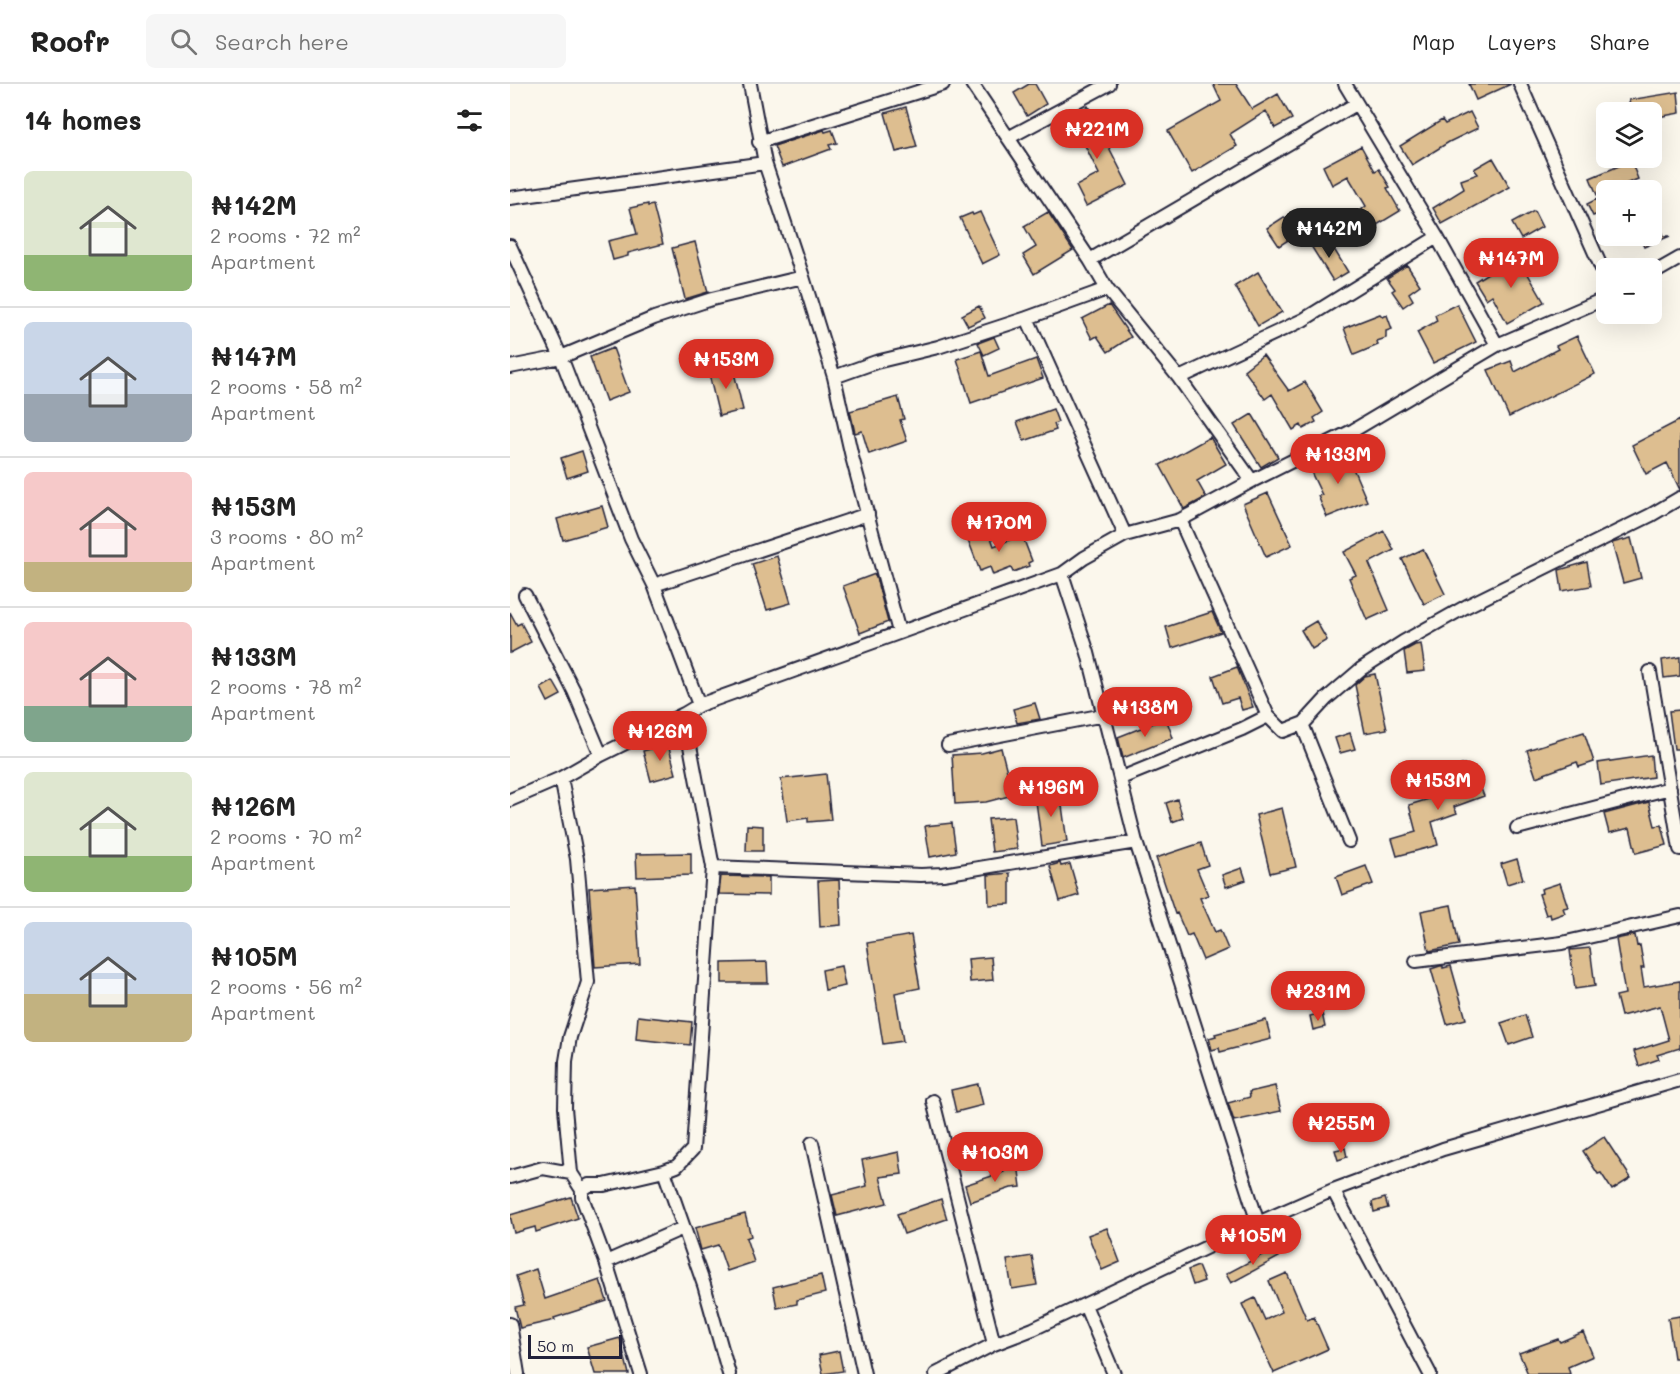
<!DOCTYPE html>
<html lang="en">
<head>
<meta charset="utf-8">
<style>
	:root { --surface:#fff; --page:#f6f6f6; --text:#222; --muted:#767676; --line:#e0e0e0; --accent:#d93025 }
	body { margin:0; font-family:Mali,sans-serif; background:var(--page); color:var(--text); height:100vh; display:flex; flex-direction:column; font-size:22px; white-space:nowrap }
	* { box-sizing:border-box; margin:0 }
	p { font-size:20px; color:var(--muted) }
	.icon { flex:none; width:33px; height:33px; fill:none; stroke:currentColor; stroke-width:2; stroke-linecap:round; stroke-linejoin:round }
	.map { position:relative; flex:1; overflow:hidden }
	.sheet { display:flex; flex-direction:column; background:var(--surface); width:510px }
	.sheet>* { flex:none }
	.buttons { position:absolute; left:1086px; top:18px; display:grid; gap:12px }
	.buttons a { display:grid; place-items:center; width:66px; height:66px; border-radius:9px; background:var(--surface); box-shadow:0 6px 24px #0002; font-size:30px }
	.scale { position:absolute; left:18px; bottom:15px; width:94px; box-sizing:border-box; padding-left:6px; border:3px solid #22223b; border-top:0; font-size:16px; line-height:21px; white-space:nowrap; color:#22223b; -webkit-text-stroke:4px #fbf7ec; paint-order:stroke }
	.price { position:absolute; translate:-50% -51px; padding:0 14px; border-radius:21px; background:var(--accent); color:#fff; font-size:20px; line-height:39px; filter:drop-shadow(0 2px 3px #0008) }
	.price::after { content:''; position:absolute; left:50%; top:36px; width:18px; height:14px; margin-left:-9px; background:inherit; clip-path:polygon(0 0,100% 0,50% 100%) }
	.price.selected { background:#222; color:#fff }
	ul { padding:0; list-style:none }
	li { display:flex; align-items:center; gap:18px; height:150px; padding:0 24px }
	li+li { border-top:2px solid var(--line) }
	li span { display:grid; place-items:center; flex:none; width:168px; height:120px; border-radius:9px; color:#555 }
	li>.icon { margin-inline-start:auto }
	span .icon { width:72px; height:72px; fill:#fffc; stroke-width:1 }
	li b { font-size:26px }
	h2 { display:flex; justify-content:space-between; align-items:center; height:72px; padding:0 24px; font-size:26px }
	header { display:flex; align-items:center; gap:36px; box-sizing:border-box; height:84px; padding:0 30px; background:var(--surface); border-bottom:2px solid var(--line) }
	header strong { font-size:28px }
	nav { display:flex; gap:33px; margin-inline-start:auto; font-size:21px }
	.search { width:420px; height:54px; background:var(--page); display:flex; align-items:center; gap:15px; box-sizing:border-box; padding:0 21px; border-radius:9px; color:var(--muted); font-size:22px }
	main { display:flex; flex:1; min-height:0 }
	.map>svg:first-child { display:block }
	.building { fill:#ddbe90; stroke:#22223b; stroke-width:1.5 }
	.lines { fill:none; stroke-linecap:round; stroke-linejoin:round }
	.minor-casing { stroke:#22223b; stroke-width:16 }
	.minor { stroke:#fbf7ec; stroke-width:12 }
</style>
</head>
<body>
<header>
<strong>Roofr</strong>
<div class="search"><svg class="icon" aria-label="search" viewBox="0 0 24 24"><circle cx="10" cy="10" r="6"/><path d="M15 15l6 6"/></svg>Search here</div>
<nav><a>Map</a><a>Layers</a><a>Share</a></nav>
</header>
<main>
<section class="sheet">
<h2>14 homes<svg class="icon" aria-label="filters" viewBox="0 0 24 24"><path d="M4 7h16M4 17h16"/><circle cx="9" cy="7" r="2"/><circle cx="15" cy="17" r="2"/></svg></h2>
<ul>
<li><span style="background:linear-gradient(#dfe7d0 70%,#8fb573 0)"><svg class="icon" aria-label="home" viewBox="0 0 24 24"><path d="M3 11l9-7 9 7M6 9v11h12V9"/></svg></span><div><b>₦142M</b><p>2 rooms · 72 m²</p><p>Apartment</p></div></li>
<li><span style="background:linear-gradient(#c9d6e8 60%,#9aa5b1 0)"><svg class="icon" aria-label="home" viewBox="0 0 24 24"><path d="M3 11l9-7 9 7M6 9v11h12V9"/></svg></span><div><b>₦147M</b><p>2 rooms · 58 m²</p><p>Apartment</p></div></li>
<li><span style="background:linear-gradient(#f6c9c9 75%,#c2b280 0)"><svg class="icon" aria-label="home" viewBox="0 0 24 24"><path d="M3 11l9-7 9 7M6 9v11h12V9"/></svg></span><div><b>₦153M</b><p>3 rooms · 80 m²</p><p>Apartment</p></div></li>
<li><span style="background:linear-gradient(#f6c9c9 70%,#7fa58c 0)"><svg class="icon" aria-label="home" viewBox="0 0 24 24"><path d="M3 11l9-7 9 7M6 9v11h12V9"/></svg></span><div><b>₦133M</b><p>2 rooms · 78 m²</p><p>Apartment</p></div></li>
<li><span style="background:linear-gradient(#dfe7d0 70%,#8fb573 0)"><svg class="icon" aria-label="home" viewBox="0 0 24 24"><path d="M3 11l9-7 9 7M6 9v11h12V9"/></svg></span><div><b>₦126M</b><p>2 rooms · 70 m²</p><p>Apartment</p></div></li>
<li><span style="background:linear-gradient(#c9d6e8 60%,#c2b280 0)"><svg class="icon" aria-label="home" viewBox="0 0 24 24"><path d="M3 11l9-7 9 7M6 9v11h12V9"/></svg></span><div><b>₦105M</b><p>2 rooms · 56 m²</p><p>Apartment</p></div></li>
</ul>
</section>
<div class="map">
<svg width="1170" height="1290" viewBox="0 0 1170 1290">
	<rect width="100%" height="100%" fill="#fbf7ec"/>
	<filter id="ink" filterUnits="userSpaceOnUse"><feTurbulence type="fractalNoise" baseFrequency=".0167" numOctaves="2"/><feDisplacementMap in="SourceGraphic" scale="12" xChannelSelector="R" yChannelSelector="G"/><feConvolveMatrix kernelMatrix="1 2 1 2 8 2 1 2 1" color-interpolation-filters="sRGB"/></filter>
	<g filter="url(#ink)">
		<!-- building -->
		<path class="building" d="M519,0H525L536,20L517,32L504,9Z
			M703,0H726L742,25L768,10L782,35L765,44L756,27L720,50L727,62L682,89L658,47L711,17Z
			M959,0H1001L966,16Z
			M1168,8L1170,29L1142,34V28H1121L1119,16Z
			M578,22L618,101L576,122L566,102L589,90L560,31Z
			M396,23L407,63L386,68L375,29Z
			M960,28L968,44L939,58L902,81L890,62L932,36L935,40Z
			M314,46L315,48L322,46L327,59L319,61L321,65L272,83L264,62Z
			M851,62L865,87L869,85L880,103L877,104L890,127L862,144L851,126L856,122L838,92L822,101L813,82Z
			M983,74L1000,103L932,140L923,124L954,105L951,96L968,90L964,85Z
			M1121,77L1128,95L1087,111L1080,94Z
			M1087,115L1093,128L1083,132L1077,120Z
			M138,120V122L143,121L153,160L118,169V172L103,176L98,157L127,150L120,124Z
			M1142,123L1154,152H1160L1134,163L1129,152H1142Z
			M1024,127L1032,143L1011,155L1002,139Z
			M470,128L490,171L472,180L450,134L462,129L463,131Z
			M538,128L563,166L524,190L513,171L526,163L514,142Z
			M774,133L786,151L769,162L757,144Z
			M816,152L838,188L823,197L801,162Z
			M185,158L198,208L175,215L162,164Z
			M1007,171L1034,218L997,239L982,211L976,215L965,197Z
			M897,181L910,201L899,209L903,216L893,223L882,207L885,205L877,194Z
			M748,188L772,228L748,242L725,202Z
			M947,220L966,258L923,279L907,248L927,237L925,231Z
			M599,221L621,253L598,268L587,252L582,255L572,235Z
			M469,222L475,234L458,242L452,231Z
			M870,230L873,233L877,231L882,245L876,247V254L867,257L868,261L844,271L834,244Z
			M1067,252L1085,290L999,333L978,286L1001,277L1005,288L1048,265L1046,262Z
			M484,253L489,264L474,271L468,259Z
			M103,264L119,308L96,317L80,273Z
			M471,267L479,292L526,275L533,294L461,319L447,275Z
			M753,271L779,307L795,298L813,328L804,334L806,338L793,345L791,341L783,346L762,310L755,315L734,286Z
			M222,280L233,326L209,332L198,286Z
			M388,313L394,335L390,336L397,357L359,370L352,347L345,349L340,327Z
			M543,325L548,338L544,340L546,346L514,357L507,338Z
			M742,330L768,373L751,383L724,341Z
			M1170,336V406L1157,379L1136,390L1122,361Z
			M700,353L716,380L687,397L696,413L674,425L650,381Z
			M72,367L78,387L57,394L51,374Z
			M836,368L857,417L817,433L808,412L812,411L800,386Z
			M758,409L782,461L756,473L733,420Z
			M92,422L98,443L53,456L47,435Z
			M478,445L484,462L512,451L522,477L518,479L519,482L503,488L501,484L483,491L480,483L470,487L457,453Z
			M874,447L884,466L859,479L879,526L857,536L839,494L846,491L834,468Z
			M1121,454L1131,494L1113,499L1102,459Z
			M913,465L935,510L914,520L892,475Z
			M267,472L281,519L257,526L242,480Z
			M1077,478L1081,502L1052,507L1049,486Z
			M365,490L378,538L350,549L333,502Z
			M0,528L7,541L11,539L21,558L0,569Z
			M702,528L711,548L662,564L656,543Z
			M806,537L817,556L802,565L791,546Z
			M911,560L915,587L897,589L894,567L905,561Z
			M1170,573V592L1154,594L1152,576Z
			M727,583L743,623L732,626L728,614L712,619L703,592Z
			M865,590L877,645L855,649L845,601L855,592Z
			M43,597L51,611L38,618L31,604Z
			M525,619L530,635L507,639L503,625Z
			M1170,626V665H1164L1159,627Z
			M656,634L663,654L613,674L608,653Z
			M1074,648L1084,678L1069,683L1067,678L1026,693L1017,666Z
			M840,649L845,665L830,669L825,654Z
			M158,660L166,690L141,697L133,667Z
			M491,664L503,711L476,718L445,720L442,671L472,669Z
			M1141,671L1143,693L1091,701L1088,679Z
			M954,680L961,698L967,695L974,712L944,723L947,729L922,738L928,761L887,772L882,755L906,748L899,721L922,714L942,705L935,688Z
			M316,690L321,736L298,738V734L277,737L271,695Z
			M550,707L557,758L532,762L525,710Z
			M667,715L673,734L662,738L656,719Z
			M1139,718L1145,742L1152,741L1157,761L1126,769L1120,744L1099,749L1094,730Z
			M772,724L786,783L760,789L746,731Z
			M503,733L507,765L482,768L478,735Z
			M442,739L446,768L420,773L415,742Z
			M237,741L253,742V767H236Z
			M691,759L698,781L687,785L698,811L690,814L705,848L710,846L718,865L693,876L682,850L677,852L667,829L665,830L646,774Z
			M181,769V791L127,793L126,770Z
			M1007,775L1013,795L997,800L991,780Z
			M550,779L551,782L560,780L569,811L550,817L540,782Z
			M856,782L863,800L832,811L826,793Z
			M732,784L736,796L716,803L712,791Z
			M500,789V820L479,821L478,791Z
			M211,792L259,793V811L209,810Z
			M329,796L331,841L310,843L308,797Z
			M1050,799L1058,823L1053,824L1055,829L1041,834L1040,830L1036,831L1029,810L1032,809L1031,805Z
			M125,801L130,880L85,883L79,804Z
			M941,821L949,861L919,867L911,827Z
			M401,851L410,904L385,909L393,957L373,960L357,859Z
			M1125,851L1127,862L1130,861L1134,884H1131L1134,903L1170,897V964L1147,971L1149,975L1129,982L1124,967L1159,956L1150,922L1111,932L1106,912L1115,910L1106,855Z
			M1080,864L1085,902L1065,905L1060,866Z
			M481,873L483,896L460,898L458,875Z
			M257,878L258,899H212V879Z
			M331,882L335,902L315,906L312,886Z
			M930,882H933V884L941,882L956,935L937,940L921,885Z
			M812,929L815,943L803,946L800,932Z
			M1015,931L1022,953L999,961L991,939Z
			M128,932L182,938L180,961L126,955Z
			M756,936L761,955L710,968L709,964L702,966L699,954L706,952L705,950Z
			M468,1000L473,1021L446,1028L441,1006Z
			M765,1002L771,1027L724,1037L718,1019L740,1013L739,1008Z
			M1094,1053L1121,1094L1102,1106L1091,1089L1088,1090L1073,1067Z
			M835,1064L837,1073L828,1076L825,1066Z
			M389,1068L392,1090L370,1093L377,1119L327,1132L322,1111L357,1102L352,1076Z
			M508,1079L511,1103L501,1104L460,1118L455,1101L494,1088L493,1080Z
			M61,1113L68,1134L26,1148L25,1143L4,1149L0,1131Z
			M875,1114L878,1124L864,1128L862,1118Z
			M431,1115L437,1135L394,1150L387,1130Z
			M235,1130L241,1152L236,1154L244,1178L217,1187L208,1161L191,1166L185,1144Z
			M597,1144L610,1178L592,1186L578,1151Z
			M765,1164L769,1173L721,1199L716,1190Z
			M522,1172L527,1201L502,1205L497,1176Z
			M688,1182L694,1197L683,1201L678,1186Z
			M26,1185L35,1215L90,1196L97,1217L44,1234L45,1236L10,1244L5,1223L14,1221L6,1192Z
			M777,1189L797,1236L804,1233L818,1265L764,1289L732,1220L745,1214L755,1236L772,1228L759,1197Z
			M311,1191L315,1209L287,1216V1220L267,1224L263,1203Z
			M1170,1232V1274H1164L1158,1234Z
			M1073,1248L1083,1272L1058,1283L1060,1290H1018L1009,1269L1048,1255L1050,1258Z
			M110,1254L119,1290H85L77,1263Z
			M329,1267L333,1287L313,1290L309,1271Z"/>
		<g class="lines">
			<!-- minor casing -->
			<g class="minor-casing">
				<path id="minor" d="M240,0L255,79L293,193L324,293L342,373L389,548
					M462,0L580,176L597,205L669,294L742,397
					M835,0L927,153L987,261
					M1010,0L1096,194
					M498,54L599,0
					M249,58L433,0
					M0,114L255,79
					M0,162L51,273L121,455L144,501L189,621
					M580,176L846,20
					M1142,190L1170,174
					M597,205L517,234L615,451
					M0,283L51,273L144,234L202,215L293,193
					M324,293L366,278L428,263L517,234
					M669,294L793,236L927,153
					M670,436L758,632
					M552,490L578,569L626,758L748,1139
					M144,501L358,430
					M15,511L64,607L91,671
					M1140,588L1170,765
					M792,640L839,757
					M438,661L594,631
					M51,694L67,775L78,898L60,953L56,977L55,1024L61,1089
					M611,694L732,645L758,632L773,647L794,639L816,615L851,585L893,558L957,522L1141,431L1170,414
					M0,716L51,694L91,671L174,630L189,621L552,490L574,474L615,451L670,436L742,397L844,346L987,261L1096,214
					M1007,744L1160,704
					M203,783L411,791L433,790L626,758
					M906,877L1052,859L1170,832
					M423,1017L484,1260
					M302,1059L354,1290
					M154,1087L194,1201L219,1290
					M0,1093L33,1084L61,1089L72,1106
					M823,1106L920,1290
					M96,1178L173,1144
					M575,1221L604,1290
					M0,1240L8,1290
					M131,1290L96,1178L72,1113V1106L79,1101H94L154,1087L167,1082L183,1065L203,783L174,630
					M426,1290L484,1260L523,1245L748,1139L823,1106L933,1065L1170,996"/>
			</g>
			<!-- minor -->
			<use href="#minor" class="minor"/>
		</g>
	</g>
</svg>
<div class="buttons">
<a><svg class="icon" aria-label="layers" viewBox="0 0 24 24"><path d="M12 4l9 5-9 5-9-5zM3 14l9 5 9-5"/></svg></a>
<a>+</a>
<a>−</a>
</div>
<div class="scale">50 m</div>
<b class="price" style="left:587px;top:76px">₦221M</b>
<b class="price selected" style="left:819px;top:175px">₦142M</b>
<b class="price" style="left:1001px;top:205px">₦147M</b>
<b class="price" style="left:216px;top:306px">₦153M</b>
<b class="price" style="left:828px;top:401px">₦133M</b>
<b class="price" style="left:489px;top:469px">₦170M</b>
<b class="price" style="left:635px;top:654px">₦138M</b>
<b class="price" style="left:150px;top:678px">₦126M</b>
<b class="price" style="left:928px;top:727px">₦153M</b>
<b class="price" style="left:541px;top:734px">₦196M</b>
<b class="price" style="left:808px;top:938px">₦231M</b>
<b class="price" style="left:831px;top:1070px">₦255M</b>
<b class="price" style="left:485px;top:1099px">₦103M</b>
<b class="price" style="left:743px;top:1182px">₦105M</b>
</div>
</main>
</body>
</html>
